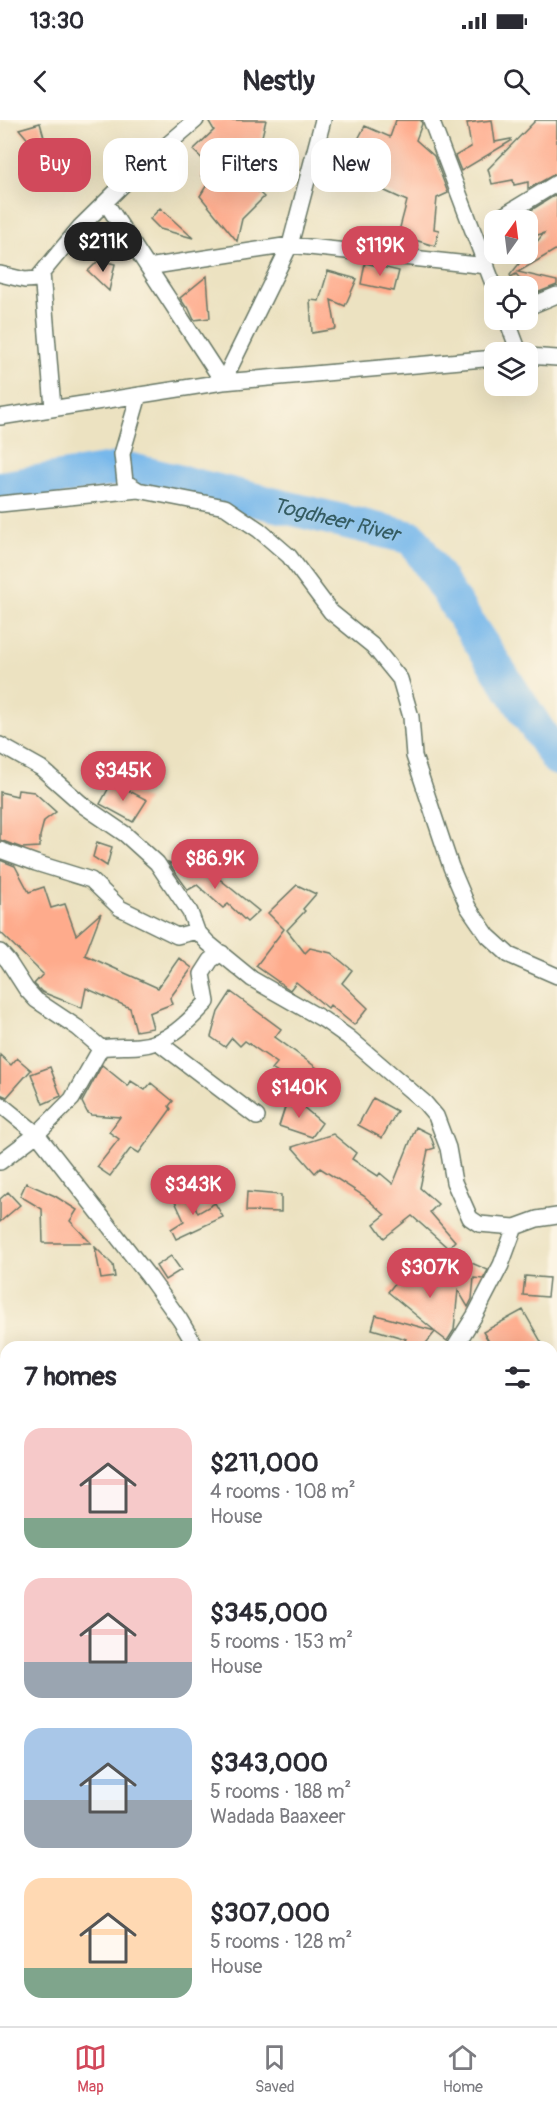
<!DOCTYPE html>
<html lang="en">
<head>
<meta charset="utf-8">
<style>
	:root { --surface:#fff; --page:#f2f2f3; --text:#2b2b33; --muted:#7c7c81; --line:#e1e1e2; --accent:#d1495b }
	body { margin:0; font-family:Pangolin,sans-serif; background:var(--page); color:var(--text); height:100vh; display:flex; flex-direction:column; font-size:22px; white-space:nowrap }
	* { box-sizing:border-box; margin:0 }
	p { font-size:20px; color:var(--muted) }
	.icon { flex:none; width:33px; height:33px; fill:none; stroke:currentColor; stroke-width:2; stroke-linecap:round; stroke-linejoin:round }
	.map { position:relative; flex:1; overflow:hidden }
	.panel { position:absolute; left:0px; top:1221px; width:558px; height:686px; display:flex; flex-direction:column; background:var(--surface); border-radius:18px 18px 0 0; box-shadow:0 6px 24px #0002 }
	.panel>* { flex:none }
	.guide { position:absolute; left:18px; top:18px; width:522px; height:54px; display:flex; gap:12px }
	.needle { width:39px; rotate:14deg }
	.fabs { position:absolute; left:484px; top:90px; display:grid; gap:12px }
	.fabs a { display:grid; place-items:center; width:54px; height:54px; border-radius:12px; background:var(--surface); box-shadow:0 6px 24px #0002; font-size:30px }
	.price { position:absolute; translate:-50% -51px; padding:0 14px; border-radius:21px; background:var(--accent); color:#fff; font-size:20px; line-height:39px; filter:drop-shadow(0 2px 3px #0008) }
	.price::after { content:''; position:absolute; left:50%; top:36px; width:18px; height:14px; margin-left:-9px; background:inherit; clip-path:polygon(0 0,100% 0,50% 100%) }
	.price.on { background:#222; color:#fff }
	ul { padding:0; list-style:none }
	li { display:flex; align-items:center; gap:18px; height:150px; padding:0 24px }
	li span { display:grid; place-items:center; flex:none; width:168px; height:120px; border-radius:18px; color:#555 }
	li>.icon { margin-inline-start:auto }
	span .icon { width:72px; height:72px; fill:#fffc; stroke-width:1 }
	li b { font-size:26px }
	h2 { display:flex; justify-content:space-between; align-items:center; height:72px; padding:0 24px; font-size:26px }
	.tag { padding:0 21px; border-radius:18px; background:var(--surface); box-shadow:0 6px 24px #0002; font-size:21px; line-height:54px }
	.tag.on { background:var(--accent); color:#fff }
	.status { display:flex; justify-content:space-between; align-items:center; height:42px; padding:0 30px; background:var(--surface); direction:ltr }
	.status svg { height:16px; fill:currentColor }
	header { display:flex; justify-content:space-between; align-items:center; height:78px; padding:0 24px; background:var(--surface); font-size:27px; font-weight:800 }
	.dock { display:flex; justify-content:space-around; align-items:center; height:84px; border-top:2px solid var(--line); background:var(--surface); font-size:16px; color:var(--muted) }
	.dock a { display:grid; justify-items:center; gap:3px }
	.dock .on { color:var(--accent) }
	.map>svg:first-child { display:block }
	.lines { fill:none; stroke-linecap:round; stroke-linejoin:round }
	.river { stroke:#77b8eb; stroke-width:34 }
	.building { fill:#feab8c }
	.street-casing { stroke:#677765; stroke-width:18 }
	.street { stroke:#fff; stroke-width:15 }
	.labels { text-anchor:middle; dominant-baseline:central; stroke-width:4.5; stroke-linejoin:round; paint-order:stroke }
	.water-label { font-size:21px; font-style:italic; fill:#355c62; stroke:#fcf5e5 }
</style>
</head>
<body>
<div class="status"><b>13:30</b><svg viewBox="0 0 49 12"><path d="M0 12V9h3v3zM5 12V6h3v6zM10 12V3h3v9zM15 12V0h3v12zM26 1h20v11H26zM47 4h2v5h-2z"/></svg></div>
<header><svg class="icon" aria-label="back" viewBox="0 0 24 24"><path d="M15 5l-7 7 7 7"/></svg>Nestly<svg class="icon" aria-label="search" viewBox="0 0 24 24"><circle cx="10" cy="10" r="6"/><path d="M15 15l6 6"/></svg></header>
<div class="map">
<svg width="557" height="1906" viewBox="0 0 557 1906">
	<rect width="100%" height="100%" fill="#fcf5e5"/>
	<filter id="ink" filterUnits="userSpaceOnUse"><feTurbulence type="fractalNoise" baseFrequency=".0167" numOctaves="2"/><feDisplacementMap in="SourceGraphic" scale="12" xChannelSelector="R" yChannelSelector="G"/><feConvolveMatrix kernelMatrix="1 2 1 2 8 2 1 2 1" color-interpolation-filters="sRGB"/></filter>
	<filter id="wash" filterUnits="userSpaceOnUse"><feTurbulence type="fractalNoise" baseFrequency=".008" numOctaves="4" result="noise"/><feDisplacementMap in="SourceGraphic" scale="24" xChannelSelector="R" yChannelSelector="G"/><feGaussianBlur stdDeviation="1.35" result="paint"/><feColorMatrix in="noise" values="0 0 0 0 0 0 0 0 0 0 0 0 0 0 0 0 0 1.4 0 .05"/><feComposite in="paint" operator="in"/></filter>
	<g filter="url(#wash)">
		<rect width="100%" height="100%" fill="#ece2c1"/>
		<g class="lines">
			<!-- river -->
			<g class="river">
				<path id="s1" d="M0,368L123,348L412,418L557,639"/>
				<path d="M554,1906L557,1902"/>
			</g>
		</g>
		<g id="blocks">
			<!-- building -->
			<path class="building" d="M208,0H266L257,37L241,55L264,77L242,99L237,121L200,76L208,63L201,56L210,46L193,30L214,10Z
				M396,0H421L422,4L416,20L434,36L448,73L437,78L434,109L439,110L435,126L398,115L407,81L352,56L359,31L354,27L365,6L390,17Z
				M492,0L495,22L511,19V21L461,51L455,36L471,27L467,3Z
				M536,0H557V53L528,69V62L514,65L513,60L492,64L488,49Z
				M40,3L53,49L19,9Z
				M557,74V129L518,152L557,161V165L534,174L516,154L511,157L510,155L544,113L528,118V92Z
				M160,88L193,118L160,109L150,99Z
				M99,140L115,144L109,171L88,151Z
				M365,143L399,151L394,171L361,164Z
				M328,151L357,159L345,186L331,180L336,209L312,213L310,180L319,181Z
				M207,156L210,198L194,200L188,187H186L180,178Z
				M112,662L147,680L133,702L100,684Z
				M18,670L34,672L56,692L44,701L40,716V727L22,728L0,720V672L17,676Z
				M97,722L112,727L107,746L93,737Z
				M0,740L15,746L29,772L44,767L51,788L65,784L76,815L101,793L85,835L158,868L179,838L192,848L170,878L172,884L149,893L153,908L136,911L130,888L86,868L82,888L42,872L34,864L43,854L0,812Z
				M168,742L212,753L259,791L247,802L228,784L223,788L197,765L188,770Z
				M297,765L316,774L303,789L305,791L287,810L305,833L310,828L331,833L352,850L342,863L368,888L354,905L330,885L328,888L296,862L290,870L256,846L284,809L268,793Z
				M231,872L281,909L275,917L339,964L321,984L289,967L291,962L272,949L277,943L245,921L240,926L232,918L225,927L211,917L218,892Z
				M0,935L11,945L17,938L31,950L7,977L0,974Z
				M102,945L128,966L131,961L145,970L151,963L173,981L169,986L171,989L139,1033L131,1028L110,1056L97,1047L119,1019L109,1012L120,997L91,995L87,992L82,982Z
				M50,947L61,976L43,984L31,954Z
				M289,975L322,1003L312,1017L279,1006Z
				M373,978L397,991L382,1018L358,1005Z
				M416,1007L430,1014L435,1028L428,1030L420,1068L438,1084L430,1092L455,1121L448,1128L412,1096L384,1118L374,1104L385,1095L364,1076L320,1048L315,1053L292,1027L333,1014L356,1033L352,1039L378,1056L380,1053L393,1064Z
				M26,1063L55,1076L77,1090L70,1101L91,1123H43L42,1089L20,1076Z
				M188,1071L198,1093L215,1083L223,1097L176,1119L171,1109L184,1101L173,1077Z
				M8,1072L20,1085L0,1102V1079Z
				M247,1072L281,1075V1092L246,1091Z
				M95,1127L113,1145L115,1157L101,1159Z
				M444,1131L488,1150L483,1159L474,1158L472,1179L468,1187L458,1170L454,1210L447,1221L435,1212L423,1227H399L406,1219L372,1209L376,1195L435,1211L388,1172L416,1137L463,1153Z
				M171,1136L181,1150L165,1160L156,1146Z
				M525,1156L549,1158L547,1177L523,1175Z
				M523,1190L544,1227L491,1225L483,1212Z"/>
		</g>
	</g>
	<g filter="url(#ink)">
		<use href="#blocks" fill-opacity="0" stroke="#677765" stroke-width="1.5"/>
		<g class="lines">
			<!-- street casing -->
			<g class="street-casing">
				<path id="street" d="M323,0L290,125L223,262L495,238
					M431,0L495,169
					M496,100L557,63
					M148,147L290,125L487,146
					M42,153L53,288
					M0,154L25,160L37,159L80,107L138,50L196,0
					M528,187L557,175
					M507,200L519,232
					M528,236L557,238
					M139,275L122,334L125,362L138,370L225,387L259,410L289,436L331,492L373,526L400,559L411,597L414,636L451,747L468,787L488,816L509,835L557,856
					M0,297L223,262L106,83
					M0,384L138,370
					M0,625L41,648L84,686L125,714L157,743L190,792L197,811L208,823L252,859L324,900L348,917L425,983L436,996L448,1028L454,1062L470,1098L479,1104L515,1107L537,1099L557,1096
					M0,730L36,743L91,760L120,788L177,816L197,811
					M0,832L8,841L26,869L36,880L78,908L101,928C114,926 126,927 138,926C168,924 188,902 207,882L202,854L211,840L222,833
					M158,922L257,997
					M0,984L37,1014L149,1157L180,1200L196,1227
					M0,1042L37,1014L72,979L101,928
					M455,1227L475,1195L501,1145L515,1107
					M0,1312L6,1316
					M0,1435L6,1457
					M0,1647L6,1643
					M0,1716L6,1727
					M0,1761L6,1757
					M122,1900L129,1906
					M294,1906L304,1900"/>
			</g>
			<!-- street -->
			<use href="#street" class="street"/>
		</g>
	</g>
	<g class="labels">
		<!-- water labels -->
		<g class="water-label">
			<text stroke="none"><textPath href="#s1" startOffset="344">Togdheer River</textPath></text>
		</g>
	</g>
</svg>
<div class="fabs">
<a><svg class="needle" viewBox="-14 -14 28 28"><path d="M0-13l5 13h-10z" fill="#e53935"/><path d="M0 13l5-13h-10z" fill="#7c7c81"/></svg></a>
<a><svg class="icon" aria-label="locate" viewBox="0 0 24 24"><circle cx="12" cy="12" r="6"/><path d="M12 2v4M12 18v4M2 12h4M18 12h4"/></svg></a>
<a><svg class="icon" aria-label="layers" viewBox="0 0 24 24"><path d="M12 4l9 5-9 5-9-5zM3 14l9 5 9-5"/></svg></a>
</div>
<b class="price on" style="left:103px;top:153px">$211K</b>
<b class="price" style="left:380px;top:157px">$119K</b>
<b class="price" style="left:123px;top:682px">$345K</b>
<b class="price" style="left:215px;top:770px">$86.9K</b>
<b class="price" style="left:299px;top:999px">$140K</b>
<b class="price" style="left:193px;top:1096px">$343K</b>
<b class="price" style="left:430px;top:1179px">$307K</b>
<div class="guide">
<a class="tag on">Buy</a>
<a class="tag">Rent</a>
<a class="tag">Filters</a>
<a class="tag">New</a>
</div>
<section class="panel">
<h2>7 homes<svg class="icon" aria-label="filters" viewBox="0 0 24 24"><path d="M4 7h16M4 17h16"/><circle cx="9" cy="7" r="2"/><circle cx="15" cy="17" r="2"/></svg></h2>
<ul>
<li><span style="background:linear-gradient(#f6c9c9 75%,#7fa58c 0)"><svg class="icon" aria-label="home" viewBox="0 0 24 24"><path d="M3 11l9-7 9 7M6 9v11h12V9"/></svg></span><div><b>$211,000</b><p>4 rooms · 108 m²</p><p>House</p></div></li>
<li><span style="background:linear-gradient(#f6c9c9 70%,#9aa5b1 0)"><svg class="icon" aria-label="home" viewBox="0 0 24 24"><path d="M3 11l9-7 9 7M6 9v11h12V9"/></svg></span><div><b>$345,000</b><p>5 rooms · 153 m²</p><p>House</p></div></li>
<li><span style="background:linear-gradient(#a9c7e8 60%,#9aa5b1 0)"><svg class="icon" aria-label="home" viewBox="0 0 24 24"><path d="M3 11l9-7 9 7M6 9v11h12V9"/></svg></span><div><b>$343,000</b><p>5 rooms · 188 m²</p><p>Wadada Baaxeer</p></div></li>
<li><span style="background:linear-gradient(#ffd9b3 75%,#7fa58c 0)"><svg class="icon" aria-label="home" viewBox="0 0 24 24"><path d="M3 11l9-7 9 7M6 9v11h12V9"/></svg></span><div><b>$307,000</b><p>5 rooms · 128 m²</p><p>House</p></div></li>
</ul>
</section>
</div>
<nav class="dock">
<a class="on"><svg class="icon" aria-label="map" viewBox="0 0 24 24"><path d="M3 6l6-2 6 2 6-2v14l-6 2-6-2-6 2zM9 4v14M15 6v14"/></svg>Map</a>
<a><svg class="icon" aria-label="saved" viewBox="0 0 24 24"><path d="M7 4h10v16l-5-4-5 4z"/></svg>Saved</a>
<a><svg class="icon" aria-label="home" viewBox="0 0 24 24"><path d="M3 11l9-7 9 7M6 9v11h12V9"/></svg>Home</a>
</nav>
</body>
</html>
